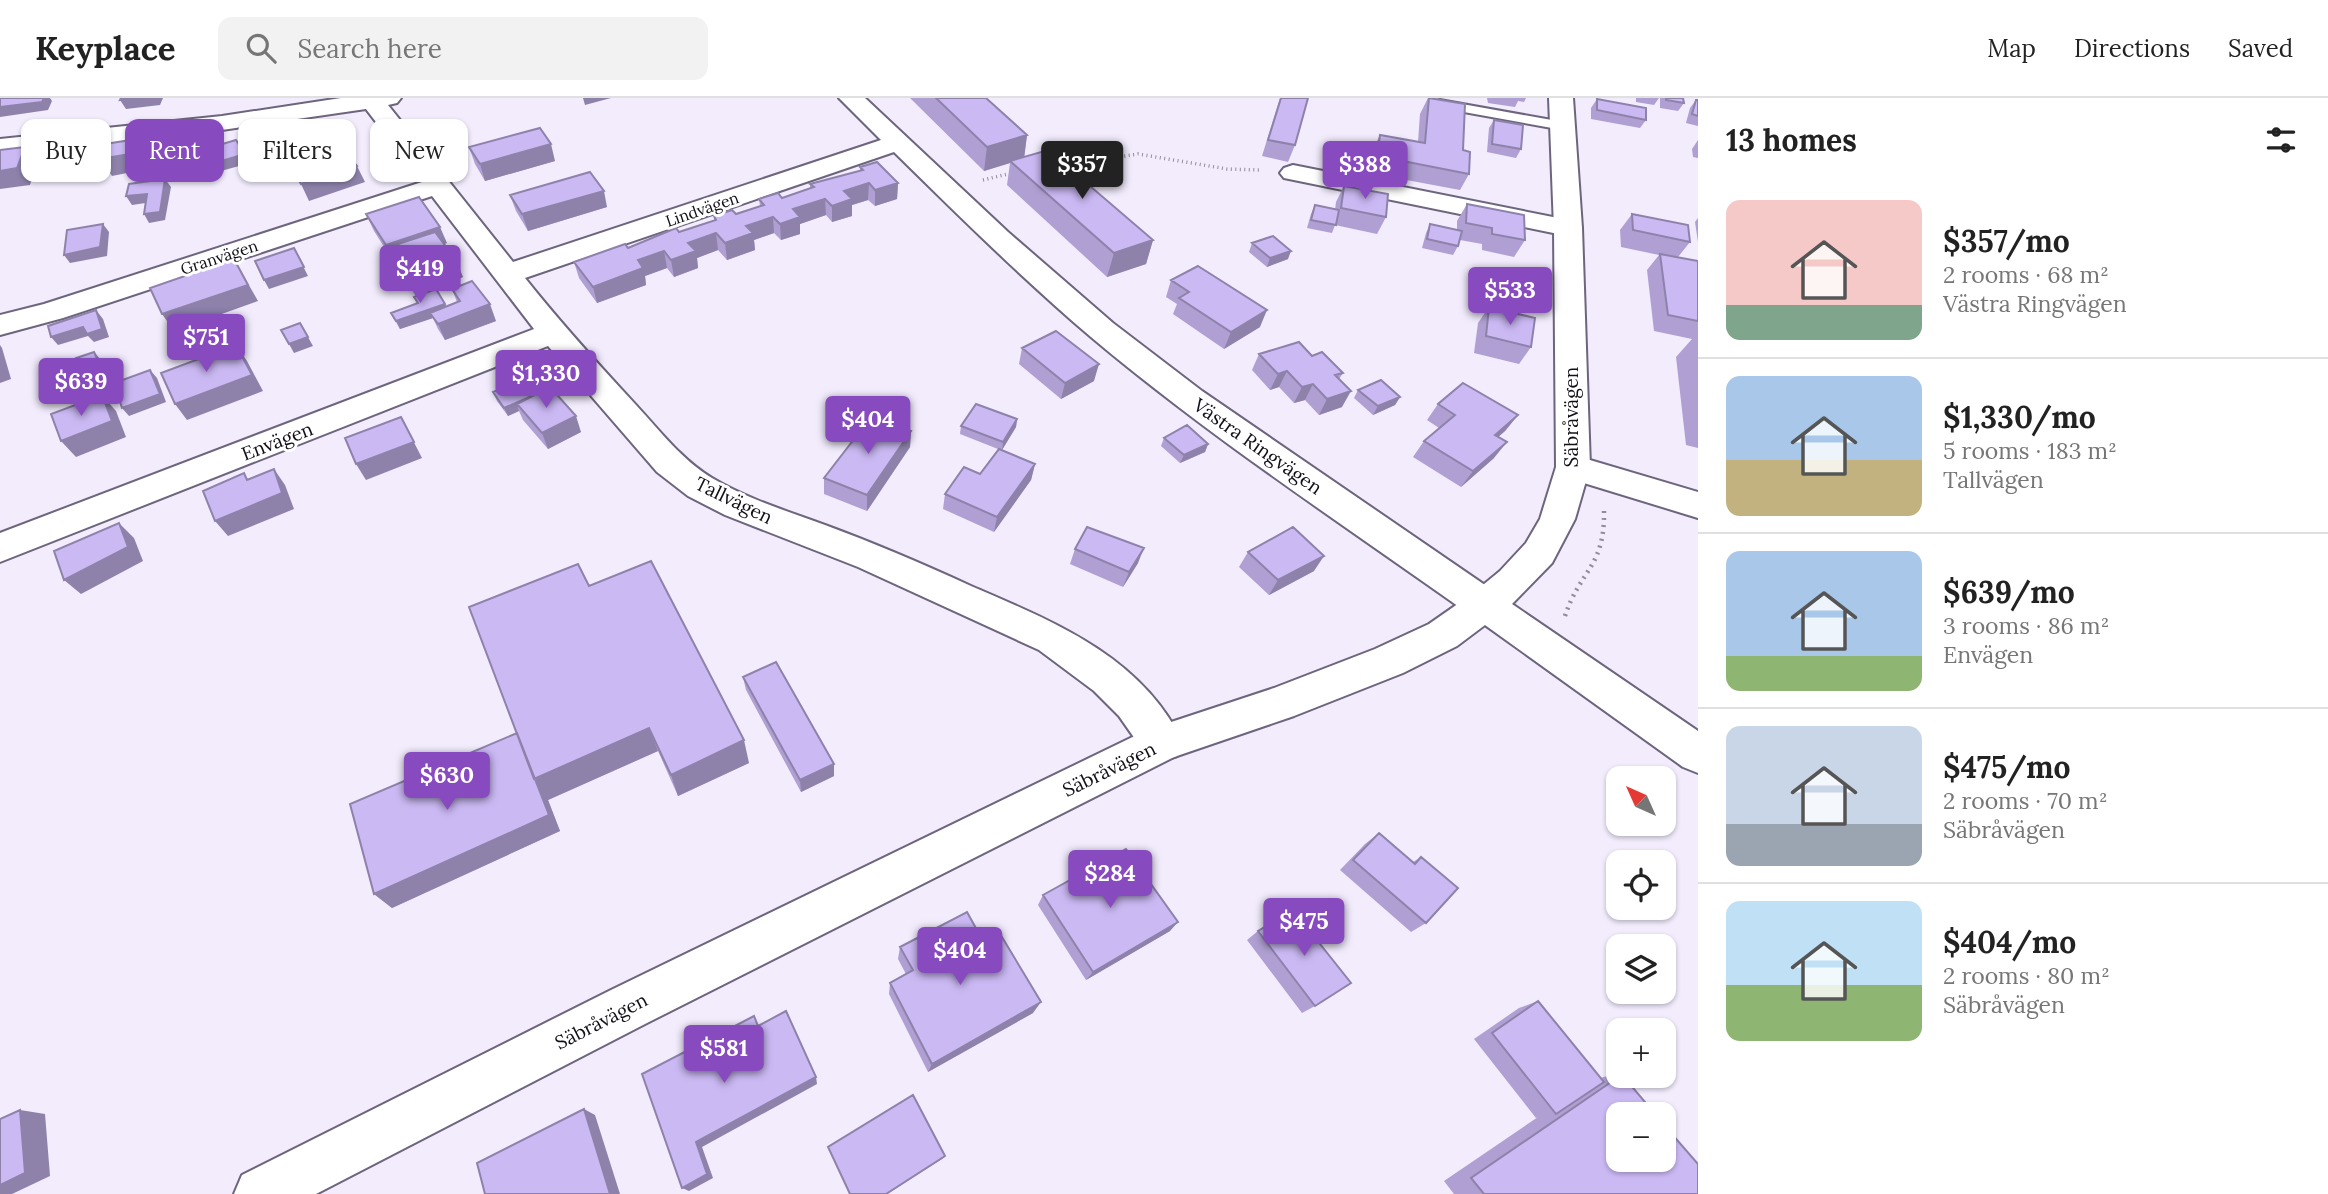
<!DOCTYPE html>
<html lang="en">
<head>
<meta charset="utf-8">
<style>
	:root { --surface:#fff; --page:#f2f2f2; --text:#222; --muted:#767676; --line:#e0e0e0; --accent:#884abf }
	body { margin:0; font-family:Lora,serif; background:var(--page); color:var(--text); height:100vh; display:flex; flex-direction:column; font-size:26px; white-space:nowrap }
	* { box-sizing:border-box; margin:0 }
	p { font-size:23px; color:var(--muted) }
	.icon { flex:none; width:38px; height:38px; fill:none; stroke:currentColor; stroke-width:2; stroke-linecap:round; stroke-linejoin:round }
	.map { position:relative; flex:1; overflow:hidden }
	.drawer { display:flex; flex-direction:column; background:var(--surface); width:630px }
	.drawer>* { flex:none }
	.guide { position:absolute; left:21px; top:21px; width:665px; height:63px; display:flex; gap:14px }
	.needle { width:46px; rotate:315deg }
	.tools { position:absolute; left:1606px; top:668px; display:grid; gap:14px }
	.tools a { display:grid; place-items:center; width:70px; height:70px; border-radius:14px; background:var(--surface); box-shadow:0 2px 5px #0004; font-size:35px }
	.price { position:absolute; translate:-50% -60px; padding:0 16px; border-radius:7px; background:var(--accent); color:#fff; font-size:23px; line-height:46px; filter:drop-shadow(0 2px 4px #0008) }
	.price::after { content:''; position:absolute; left:50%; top:42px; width:21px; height:16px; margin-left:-10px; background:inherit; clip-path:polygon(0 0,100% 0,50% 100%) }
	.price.current { background:#222; color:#fff }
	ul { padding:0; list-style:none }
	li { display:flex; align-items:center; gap:21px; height:175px; padding:0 28px }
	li+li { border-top:2px solid var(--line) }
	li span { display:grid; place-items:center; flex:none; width:196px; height:140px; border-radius:14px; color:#555 }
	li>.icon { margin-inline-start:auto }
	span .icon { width:84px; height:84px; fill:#fffc; stroke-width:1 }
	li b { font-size:30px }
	h2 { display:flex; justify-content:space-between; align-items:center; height:84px; padding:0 28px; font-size:30px }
	.pill { padding:0 24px; border-radius:14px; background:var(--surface); box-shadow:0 2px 5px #0004; font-size:24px; line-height:63px }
	.pill.current { background:var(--accent); color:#fff }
	header { display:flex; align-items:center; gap:42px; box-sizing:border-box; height:98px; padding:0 35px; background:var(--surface); border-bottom:2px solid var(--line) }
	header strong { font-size:33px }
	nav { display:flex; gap:38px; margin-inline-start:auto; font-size:24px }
	.search { width:490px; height:63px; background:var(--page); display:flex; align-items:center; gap:18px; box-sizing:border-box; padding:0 24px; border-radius:14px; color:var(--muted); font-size:26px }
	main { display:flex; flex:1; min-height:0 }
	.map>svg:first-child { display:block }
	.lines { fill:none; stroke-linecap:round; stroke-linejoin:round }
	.service-casing { stroke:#6d657d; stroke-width:4 }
	.minor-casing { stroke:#6d657d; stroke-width:4 }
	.secondary-casing { stroke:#6d657d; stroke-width:4 }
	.path-far1 { stroke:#918c9a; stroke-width:3.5; stroke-dasharray:1 3.5; stroke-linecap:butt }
	.path { stroke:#918c9a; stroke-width:4.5; stroke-dasharray:2 5; stroke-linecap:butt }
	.service { fill:#fff; fill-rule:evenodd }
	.minor { fill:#fff; fill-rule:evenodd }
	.secondary { fill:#fff; fill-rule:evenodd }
	.wall { fill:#af9fd2 }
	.shaded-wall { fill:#8e82ab }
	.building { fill:#cbb9f4; stroke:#8e82ab; stroke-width:2 }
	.labels { text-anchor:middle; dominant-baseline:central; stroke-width:6; stroke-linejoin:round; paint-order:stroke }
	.far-street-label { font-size:16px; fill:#110e17; stroke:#fff }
	.street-label { font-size:19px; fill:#110e17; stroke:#fff }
</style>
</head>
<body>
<header>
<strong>Keyplace</strong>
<div class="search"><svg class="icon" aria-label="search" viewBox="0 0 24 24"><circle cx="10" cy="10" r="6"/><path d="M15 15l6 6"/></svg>Search here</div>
<nav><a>Map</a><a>Directions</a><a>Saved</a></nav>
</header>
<main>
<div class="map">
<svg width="1698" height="1096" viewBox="0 0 1698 1096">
	<rect width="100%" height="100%" fill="#f2ecfd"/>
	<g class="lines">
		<!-- service casing -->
		<g class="service-casing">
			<path id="service" d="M1440,2L1563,24L1569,28L1563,32L1436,9V3Z"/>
		</g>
		<!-- minor casing -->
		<g class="minor-casing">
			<path id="minor" d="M341,0H401L397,5L388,7L513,164L881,42L839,0H865L1008,134L1113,225L1202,293L1498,496L1504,507L1498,518L1485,522L1472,518C1344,427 1211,340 1091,239C1023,181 958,117 894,54L525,180C560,224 598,266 636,307C660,333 682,362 712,380C747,401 787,413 825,427C874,445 923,466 971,488C1052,523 1142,558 1183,645L1177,658L1162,663L1147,658L1119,618L1094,593L1039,552L858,469L725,417L688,398L657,374L548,248L0,464V435L534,231L432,98L63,220L0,237V217L44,206L422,84L366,11L222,32L0,57V41L222,18Z
				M1293,67L1578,124L1582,130L1578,136L1568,138L1284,80L1280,75L1284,70Z
				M1573,357L1698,394V420L1561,378L1556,369L1561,360Z"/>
		</g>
		<!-- secondary casing -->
		<g class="secondary-casing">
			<path id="secondary" d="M1549,0H1573L1582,130L1590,369L1575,421L1552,465L1512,506L1698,633V675L1683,669L1485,527L1457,548L1403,575L1294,618L1174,659L645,926L316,1096H234L242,1077L611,892L1147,632L1274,590L1375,551L1429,526L1472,496L1500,473L1526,445L1540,421L1556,369L1554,130Z"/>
		</g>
		<!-- path-far1 -->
		<path class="path-far1" d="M1062,68L1138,56L1227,71L1261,72
			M983,82L1012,75"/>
		<!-- path -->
		<path class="path" d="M1565,518C1580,472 1605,469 1604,413"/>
		<!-- service -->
		<use href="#service" class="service"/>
		<!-- minor -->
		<use href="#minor" class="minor"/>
		<!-- secondary -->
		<use href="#secondary" class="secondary"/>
	</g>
	<!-- wall -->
	<path class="wall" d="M910,0H986L1027,37L1024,59L1153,142L1146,166L1107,179L1007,87L1010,65L984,73Z
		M1280,0H1308L1295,47L1288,64L1262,58Z
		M1428,0L1463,52L1469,76L1460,92L1369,75L1372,53L1380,37L1418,44L1420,16Z
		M1487,0H1526L1524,4L1518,3L1515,9L1488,5Z
		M1636,0H1659L1654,7L1636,4Z
		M1660,0H1683L1684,5L1678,13L1660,10Z
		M1597,1L1646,22L1640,30L1591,21V10Z
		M1696,2H1698V28L1686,25L1690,10Z
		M1494,22L1521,51L1516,60L1487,54L1489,30Z
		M1698,42V60L1693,59L1692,51Z
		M469,49L555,63L485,83L475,66Z
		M860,69L898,85L897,101L875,108L868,102L852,107V118L832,124L826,117L800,126V136L781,142L774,135L754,142L755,152L727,162L718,152L697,160L698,170L674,179L667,170L645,178L646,187L597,205L579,180L574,164L628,150L679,134L714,122V118L736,116L760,108L759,101L782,100L810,90V86L860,73Z
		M1344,88L1386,119L1377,136L1335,127L1332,135L1307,130L1311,116L1315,107L1335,112L1336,104Z
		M510,97L607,109L528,133L516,113Z
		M1467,106L1525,142L1514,159L1482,152V146L1460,142L1458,148L1453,157L1422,150L1426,135L1430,126L1457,132V123Z
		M366,116L447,145L444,146L463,179L426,193L404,160L393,163L374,133Z
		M1632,116L1690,144L1678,159L1698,163V350L1686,347L1676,259L1692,241L1654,233L1647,172L1659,157L1621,149L1620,132Z
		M1698,120V144L1695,124Z
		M1252,145L1288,161L1267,169L1249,154Z
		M1171,182L1260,229L1224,251L1173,216L1177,206L1166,199Z
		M452,191L496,223L445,242L438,231L433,220L400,231L391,215L417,206L414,199L445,206L446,209L457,204Z
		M1489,209L1531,249L1519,266L1474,255L1478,225Z
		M1022,250L1094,283L1061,301L1019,266Z
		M1259,256L1312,258L1343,275L1339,281L1342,309L1319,317L1305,302L1294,305L1279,289L1270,292L1252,272Z
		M1358,292L1400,299L1395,307L1373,317L1354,300Z
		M493,294H541L581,334L548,351L523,322L519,313L508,318L497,303Z
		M1438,306L1518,317L1505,333L1498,339L1494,360L1461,389L1413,359L1424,343L1439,330L1427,322Z
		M1017,321L1016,329L1002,352L1035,366L1031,382L994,434L943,411L945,396L980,376L998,351L960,336L961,328Z
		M911,333L910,349L867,413L824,396V380Z
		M1164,340L1208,346L1205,354L1180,365L1161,348Z
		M1075,451L1138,465L1123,489L1070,466Z
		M1248,454L1314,473L1269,497L1239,469Z
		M589,488L749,665L678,698L658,653L548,702L560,733L392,810L374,796L517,635Z
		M743,579L834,666V678L801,694L746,592Z
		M1379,735L1413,764L1421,759L1426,825L1411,834L1340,772L1365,746Z
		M1043,797L1170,833L1086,882L1038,807Z
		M1258,833L1315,908L1302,915L1247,842Z
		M983,843L1033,915L928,974L889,896L890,885L906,876L898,861L900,849Z
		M1538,903L1600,980L1619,975V978L1698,1096H1454L1444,1083L1538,1019L1536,1020L1474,941L1519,910Z"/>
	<!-- shaded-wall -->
	<path class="shaded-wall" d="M44,0H50L52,3L48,12L0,19V9Z
		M141,0H163L160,7L126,11L120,2Z
		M583,0H611L585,7Z
		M1027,37L1024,61L1010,63V65L984,73L987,49Z
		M105,40L116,57L137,41L147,57V71L112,78L106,69L89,72L78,56L102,51L105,46Z
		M551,46L555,63L485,83L480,66Z
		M25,49L37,66L30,87L0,91V73Z
		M245,56L250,65L210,76L205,68Z
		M357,68L365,84L309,103L301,86Z
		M165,81L171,89L165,122L149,125L144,116Z
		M869,85L868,102L852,107V118L832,124V108L844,93Z
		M898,85L897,101L875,108V92Z
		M604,93L607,109L528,133L522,116Z
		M147,96L152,104L132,107L126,98Z
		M825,101L826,117L800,126V136L781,142L780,126L793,111Z
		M773,119L774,135L754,142L755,152L727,162L725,145L746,128Z
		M103,126L109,134L107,158L70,165L64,157Z
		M440,129L447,145L407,159L398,146L404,160L393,163L386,147Z
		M716,135L718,152L697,160L698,170L674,179L671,162L688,145Z
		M1153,142L1146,166L1107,179L1114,155Z
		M294,150L308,178L269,191L264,182Z
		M664,153L667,170L645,178L646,187L597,205L593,189L638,162Z
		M1291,153L1288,161L1267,169L1270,160Z
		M234,161L258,203L174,233L162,216Z
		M456,162L463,179L426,193L419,176Z
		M445,206L449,214L430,215L433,220L400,231L396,223Z
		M490,206L496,223L445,242L438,226Z
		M96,212L103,221L109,239L94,244L88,238L58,247L51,239Z
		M1267,212L1260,229L1224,251L1231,234Z
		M300,225L313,248L294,255L289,246Z
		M0,247L2,250L11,281L0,285Z
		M236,247L247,263L263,293L187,322L175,306Z
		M94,254L101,262L106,273L89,280L82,271Z
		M1099,266L1094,283L1061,301L1065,285Z
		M150,272L157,280L166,304L129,318L122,310Z
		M1287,273L1279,289L1270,292L1278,276Z
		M1313,286L1305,302L1294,305L1302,289Z
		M1351,293L1342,309L1319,317L1327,301Z
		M542,294L517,306L519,313L508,318L504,310Z
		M102,297L116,313L126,339L76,359L61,343Z
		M1400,299L1395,307L1373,317L1378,308Z
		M1518,317L1505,333L1482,353L1495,337Z
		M576,318L581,334L548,351L542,335Z
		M401,319L422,360L366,382L356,366Z
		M1017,321L1016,329L1002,352L1003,344Z
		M911,333L910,349L867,413V397Z
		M1507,344L1494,360L1461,389L1473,373Z
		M1208,346L1205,354L1180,365L1184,357Z
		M1035,366L1031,382L994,434L997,419Z
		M274,371L285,387L294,411L228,438L215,423Z
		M119,425L134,440L143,463L81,496L64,482Z
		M1144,450L1138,465L1123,489L1129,474Z
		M1324,458L1314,473L1269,497L1278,482Z
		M649,630L658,653L548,702L560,733L392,810L374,796L534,681Z
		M744,642L749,665L678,698L671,677Z
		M834,666V678L801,694L800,682Z
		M1178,824L1170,833L1086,882L1093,874Z
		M1041,904L1033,915L928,974L932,966Z
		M816,979L817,986L702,1049L713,1080L689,1093L682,1090L696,1044Z
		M584,1011L595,1017L620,1096H610Z
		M20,1012L45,1016L50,1078L12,1096H0V1087Z
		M945,1058L942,1061L887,1096H886Z"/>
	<!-- building -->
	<path class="building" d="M0,0H44L42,4L0,9Z
		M121,0H141L120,2Z
		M936,0H986L1027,37L987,49Z
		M1281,0H1308L1295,47L1268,42Z
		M1429,0L1465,6L1463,52L1470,54L1469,76L1377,58L1380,37L1425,45Z
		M1666,0H1683L1684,5L1666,2Z
		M1597,1L1646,10V22L1597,12Z
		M1696,2H1698V18L1692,16Z
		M1494,22L1523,27L1521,51L1492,46Z
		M540,30L551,46L480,66L469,49Z
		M105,40V46L137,41L136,55L100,61L102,51L78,56L79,45Z
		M236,42L245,56L205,68L195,54Z
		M25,49L17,70L0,73V52Z
		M1048,52L1153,142L1114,155L1010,63Z
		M345,53L357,68L301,86L292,70Z
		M877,64L898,85L875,92L869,85L844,93L852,101L832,108L825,101L793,111L800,119L780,126L773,119L746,128L753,135L725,145L716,135L688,145L696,153L671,162L664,153L638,162L643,170L593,189L574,164L625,146L628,150L676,130L679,134L716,122L714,118L732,112L736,116L764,107L759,101L778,95L782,100L814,89L810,86L863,72L860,69Z
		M590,74L604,93L522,116L510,97Z
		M165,81L160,114L144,116L147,96L126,98L129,86Z
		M1344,88L1388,96L1386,119L1341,110Z
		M419,99L440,129L386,147L366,116Z
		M1467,106L1524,117L1525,142L1492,136V130L1466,125Z
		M1315,107L1339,112L1336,127L1311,122Z
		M1632,116L1688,127L1690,144L1633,132Z
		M103,126L100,149L64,157L67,132Z
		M1430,126L1462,133L1458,148L1427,141Z
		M435,134L456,162L419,176L398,146Z
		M1273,138L1291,153L1270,160L1252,145Z
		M294,150L304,169L264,182L255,163Z
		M1660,156L1698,163V223L1668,217Z
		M234,161L248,187L162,216L150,190Z
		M1198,168L1267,212L1231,234L1179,200L1189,194L1171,182Z
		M472,183L490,206L438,226L430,215L460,203L452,191Z
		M436,191L445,206L396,223L391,215L418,205L414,199Z
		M1489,209L1535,220L1531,249L1486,238Z
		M96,212L102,231L87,236L83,229L51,239L48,228Z
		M300,225L308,239L289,246L281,232Z
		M1056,233L1099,266L1065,285L1022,250Z
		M1299,244L1312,258L1322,254L1343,275L1335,277L1351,293L1327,301L1313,286L1302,289L1287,273L1278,276L1259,256Z
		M236,247L252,277L175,306L161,275Z
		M94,254L99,265L82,271L76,260Z
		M150,272L160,296L122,310L114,285Z
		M531,279L541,294L504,310L493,294Z
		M1381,282L1400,299L1378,308L1358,292Z
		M1463,285L1518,317L1495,337L1507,344L1473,373L1424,343L1455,317L1438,306Z
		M550,289L576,318L542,335L517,306Z
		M102,297L112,323L61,343L51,316Z
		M976,306L1017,321L1003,344L961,328Z
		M872,318L911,333L867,397L824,380Z
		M401,319L414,344L356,366L345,340Z
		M1187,327L1208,346L1184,357L1164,340Z
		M999,351L1035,366L997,419L945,396L964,369L980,376Z
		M274,371L282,395L215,423L203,393L244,375L247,382Z
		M119,425L128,449L64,482L54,453Z
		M1087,429L1144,450L1129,474L1075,451Z
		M1293,429L1324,458L1278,482L1248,454Z
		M651,463L744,642L671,677L649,630L534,681L469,509L578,466L589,488Z
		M776,564L834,666L800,682L743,579Z
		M517,635L549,717L374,796L350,706Z
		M1379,735L1415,766L1421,759L1458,790L1426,825L1353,762Z
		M1126,751L1178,824L1093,874L1043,797Z
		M1293,812L1351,885L1315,908L1258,833Z
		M967,814L983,843L999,834L1041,904L932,966L890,885L913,872L900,849Z
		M1538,903L1604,984L1556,1016L1492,935Z
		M786,913L816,979L696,1044L707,1076L682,1090L642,976L754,918L758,928Z
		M1619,977V978H1623L1656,1017H1619V1062H1664V1027L1698,1066V1096H1484L1471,1080L1614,982Z
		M913,997L945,1058L886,1096H850L828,1049Z
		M584,1011L610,1096H485L477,1065Z
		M20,1012L25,1075L0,1087V1021Z"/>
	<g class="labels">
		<!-- far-street labels -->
		<g class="far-street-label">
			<text transform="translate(702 111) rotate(-19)">Lindvägen</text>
			<text transform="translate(219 159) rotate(-18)">Granvägen</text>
		</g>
		<!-- street labels -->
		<g class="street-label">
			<text transform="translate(1571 319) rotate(-90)">Säbråvägen</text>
			<text transform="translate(277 343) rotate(-21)">Envägen</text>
			<text transform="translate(1258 348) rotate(35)">Västra Ringvägen</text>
			<text transform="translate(734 402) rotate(26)">Tallvägen</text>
			<text transform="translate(1109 671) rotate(-26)">Säbråvägen</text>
			<text transform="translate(601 923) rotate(-27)">Säbråvägen</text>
		</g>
	</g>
</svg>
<div class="tools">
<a><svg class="needle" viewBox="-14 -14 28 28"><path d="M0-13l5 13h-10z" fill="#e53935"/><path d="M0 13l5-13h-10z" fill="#767676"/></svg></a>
<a><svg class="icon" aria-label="locate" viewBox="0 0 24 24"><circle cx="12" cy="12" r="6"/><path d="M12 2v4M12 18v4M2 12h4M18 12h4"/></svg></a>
<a><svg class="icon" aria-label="layers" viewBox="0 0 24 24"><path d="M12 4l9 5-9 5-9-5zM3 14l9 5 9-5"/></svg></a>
<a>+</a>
<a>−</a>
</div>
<b class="price current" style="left:1082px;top:103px">$357</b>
<b class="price" style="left:1365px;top:103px">$388</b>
<b class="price" style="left:420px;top:207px">$419</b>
<b class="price" style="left:1510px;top:229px">$533</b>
<b class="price" style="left:206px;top:276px">$751</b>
<b class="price" style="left:546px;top:312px">$1,330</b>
<b class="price" style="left:81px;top:320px">$639</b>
<b class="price" style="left:868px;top:358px">$404</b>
<b class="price" style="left:447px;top:714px">$630</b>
<b class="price" style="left:1110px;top:812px">$284</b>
<b class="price" style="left:1304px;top:860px">$475</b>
<b class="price" style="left:960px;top:889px">$404</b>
<b class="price" style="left:724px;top:987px">$581</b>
<div class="guide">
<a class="pill">Buy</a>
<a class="pill current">Rent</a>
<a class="pill">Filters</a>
<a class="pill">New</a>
</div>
</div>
<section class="drawer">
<h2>13 homes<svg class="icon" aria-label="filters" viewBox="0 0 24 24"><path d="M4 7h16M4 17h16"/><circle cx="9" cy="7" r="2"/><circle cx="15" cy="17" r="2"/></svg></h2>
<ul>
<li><span style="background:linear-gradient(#f6c9c9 75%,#7fa58c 0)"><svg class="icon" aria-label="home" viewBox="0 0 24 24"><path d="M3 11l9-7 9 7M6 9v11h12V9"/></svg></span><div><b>$357/mo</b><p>2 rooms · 68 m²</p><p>Västra Ringvägen</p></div></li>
<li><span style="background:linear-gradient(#a9c7e8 60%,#c2b280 0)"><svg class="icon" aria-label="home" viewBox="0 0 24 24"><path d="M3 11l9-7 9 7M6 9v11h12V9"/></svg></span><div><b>$1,330/mo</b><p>5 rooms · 183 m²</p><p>Tallvägen</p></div></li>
<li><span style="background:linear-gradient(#a9c7e8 75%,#8fb573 0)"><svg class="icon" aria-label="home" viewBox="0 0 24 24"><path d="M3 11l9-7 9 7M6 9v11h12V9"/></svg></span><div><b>$639/mo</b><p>3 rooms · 86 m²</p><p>Envägen</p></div></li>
<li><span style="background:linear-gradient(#c9d6e8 70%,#9aa5b1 0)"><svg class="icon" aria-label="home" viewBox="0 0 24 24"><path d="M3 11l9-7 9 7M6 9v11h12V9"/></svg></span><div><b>$475/mo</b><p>2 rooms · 70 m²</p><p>Säbråvägen</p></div></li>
<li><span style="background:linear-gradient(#bfe0f5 60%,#8fb573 0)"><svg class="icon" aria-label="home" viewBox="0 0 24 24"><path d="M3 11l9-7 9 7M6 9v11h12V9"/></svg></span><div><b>$404/mo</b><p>2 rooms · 80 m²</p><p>Säbråvägen</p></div></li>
</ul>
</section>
</main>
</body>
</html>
